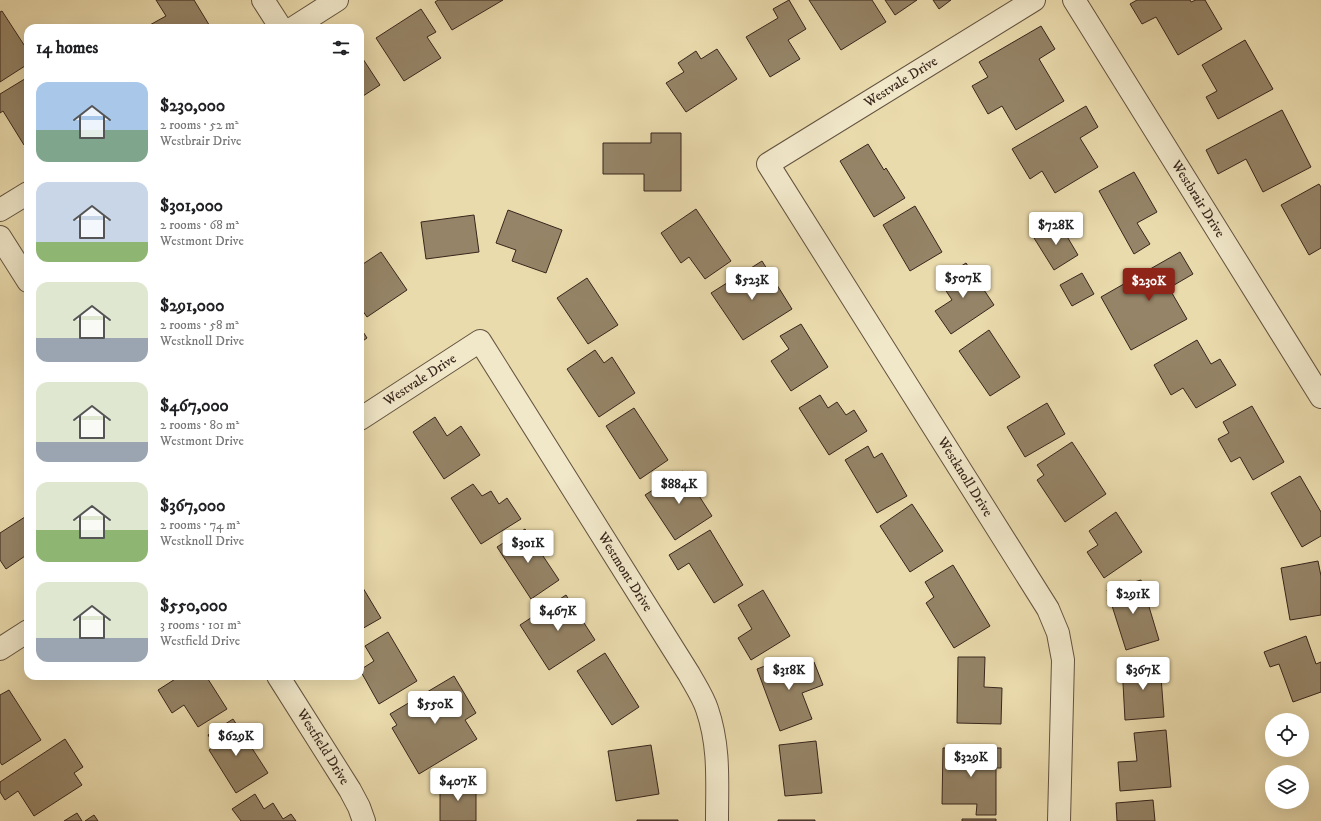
<!DOCTYPE html>
<html lang="en">
<head>
<meta charset="utf-8">
<style>
	:root { --surface:#fff; --page:#f2f2f2; --text:#202124; --muted:#757577; --accent:#8f2418 }
	body { margin:0; font-family:"IM FELL DW Pica",serif; background:var(--page); color:var(--text); height:100vh; display:flex; flex-direction:column; font-size:15px; white-space:nowrap }
	* { box-sizing:border-box; margin:0 }
	p { font-size:13px; color:var(--muted) }
	.icon { flex:none; width:22px; height:22px; fill:none; stroke:currentColor; stroke-width:2; stroke-linecap:round; stroke-linejoin:round }
	.map { position:relative; flex:1; overflow:hidden }
	.panel { position:absolute; left:24px; top:24px; width:340px; height:656px; display:flex; flex-direction:column; background:var(--surface); border-radius:12px; box-shadow:0 4px 16px #0002 }
	.panel>* { flex:none }
	.tools { position:absolute; left:1265px; top:713px; display:grid; gap:8px }
	.tools a { display:grid; place-items:center; width:44px; height:44px; border-radius:50%; background:var(--surface); box-shadow:0 4px 16px #0002; font-size:20px }
	.price { position:absolute; translate:-50% -34px; padding:0 9px; border-radius:4px; background:#fff; color:#222; font-size:13px; line-height:26px; filter:drop-shadow(0 1px 2px #0008) }
	.price::after { content:''; position:absolute; left:50%; top:24px; width:12px; height:9px; margin-left:-6px; background:inherit; clip-path:polygon(0 0,100% 0,50% 100%) }
	.price.on { background:var(--accent); color:#fff }
	ul { padding:0; list-style:none }
	li { display:flex; align-items:center; gap:12px; height:100px; padding:0 12px }
	li span { display:grid; place-items:center; flex:none; width:112px; height:80px; border-radius:12px; color:#555 }
	li>.icon { margin-inline-start:auto }
	span .icon { width:48px; height:48px; fill:#fffc; stroke-width:1 }
	li b { font-size:17px }
	h2 { display:flex; justify-content:space-between; align-items:center; height:48px; padding:0 12px; font-size:17px }
	.map>svg:first-child { display:block }
	.building { fill:#958467; stroke:#38261c }
	.lines { fill:none; stroke-linecap:round; stroke-linejoin:round }
	.minor-casing { stroke:#645340; stroke-width:24 }
	.minor { stroke:#f1e8ca; stroke-width:22 }
	.labels { text-anchor:middle; dominant-baseline:central; stroke-width:3; stroke-linejoin:round; paint-order:stroke }
	.street-label { font-size:14px; fill:#38261c; stroke:#f1e8ca }
</style>
</head>
<body>
<div class="map">
<svg width="1321" height="821" viewBox="0 0 1321 821">
	<rect width="100%" height="100%" fill="#eadbad"/>
	<filter id="stains"><feTurbulence type="fractalNoise" baseFrequency=".005" numOctaves="4"/><feColorMatrix values="0 0 0 0 .2 0 0 0 0 .09 0 0 0 0 .02 0 0 0 .5 -.17"/></filter>
	<radialGradient id="worn" r=".72"><stop offset=".6" stop-color="#630" stop-opacity="0"/><stop offset="1" stop-color="#630" stop-opacity=".3"/></radialGradient>
	<!-- building -->
	<path class="building" d="M156,0H194L211,28H149L148,26L166,16Z
		M438,0H503L452,30L435,2Z
		M789,0L806,29L788,40L800,59L770,77L746,37L778,18L773,9Z
		M809,0H872L886,22L841,50Z
		M885,0H917L895,15Z
		M933,0H951L939,9Z
		M1137,0H1190L1191,2L1196,0H1205L1222,29L1178,55L1156,17L1142,24L1130,4Z
		M421,9L436,32L427,37L441,58L404,81L376,38Z
		M2,11L28,51V64L0,82V12Z
		M1041,26L1055,49L1039,59L1064,101L1016,130L1002,106L988,114L972,86L988,77L979,62Z
		M1245,40L1273,89L1218,119L1206,97L1217,91L1202,65Z
		M717,49L737,79L686,112L666,83L684,72L678,63L696,51L701,59Z
		M363,59L380,85L360,98V61Z
		M28,77V142L24,145L3,111L0,113V94Z
		M1086,106L1098,127L1080,138L1098,167L1055,193L1042,171L1030,179L1012,149Z
		M1282,110L1311,167L1263,192L1246,159L1218,174L1206,150Z
		M651,133H681V191H644V174H603V143H651Z
		M868,144L884,170L886,168L905,198L874,217L840,161Z
		M1134,172L1157,212L1137,223L1150,244L1134,254L1099,191Z
		M1319,184L1321,187V248L1309,255L1281,205Z
		M915,206L942,252L910,271L883,225Z
		M696,209L731,261L705,279L689,257L681,263L661,233Z
		M508,210L562,230L546,273L512,261L516,250L496,243Z
		M474,215L479,252L426,259L421,222Z
		M1059,223L1078,255L1054,270L1034,238Z
		M381,252L407,290L367,317L360,307V279L361,278L360,266Z
		M1180,252L1193,274L1169,288L1187,319L1131,350L1101,297Z
		M762,261L792,309L743,340L711,293Z
		M966,263L994,305L951,334L935,311L952,300L939,280Z
		M1082,273L1094,294L1072,306L1060,285Z
		M587,278L618,325L588,344L557,298Z
		M801,324L828,367L791,391L771,361L789,349L780,336Z
		M360,327L367,338L360,343Z
		M989,330L1020,377L990,396L959,351Z
		M1197,340L1211,364L1220,359L1236,385L1196,408L1183,388L1171,395L1154,365Z
		M595,350L604,363L612,357L635,393L599,417L567,369Z
		M820,395L828,408L837,402L846,415L854,410L867,431L829,455L799,408Z
		M1047,403L1065,434L1025,457L1007,427Z
		M1252,406L1284,462L1253,480L1240,457L1231,462L1218,439L1229,433L1223,422Z
		M634,408L668,460L640,479L606,426Z
		M435,417L447,436L461,426L480,455L444,479L413,432Z
		M1072,442L1106,494L1065,522L1037,480L1044,475L1037,465Z
		M868,446L874,458L882,453L907,496L877,513L845,460Z
		M683,471L712,516L675,540L645,495Z
		M1300,476L1321,512V536L1302,547L1271,493Z
		M473,484L482,496L491,491L499,504L507,498L521,519L481,544L451,498Z
		M912,504L943,551L910,572L880,526Z
		M1116,512L1142,552L1104,578L1087,552L1098,545L1089,531Z
		M28,515V554L6,569L0,560V533Z
		M525,529L559,580L531,599L497,547Z
		M710,530L743,585L714,603L689,563L678,570L669,555Z
		M1318,561L1321,576V615L1290,620L1281,568Z
		M953,565L990,626L954,648L926,603L934,597L925,582Z
		M1141,580L1159,640L1126,650L1107,590Z
		M360,583L381,618L360,630Z
		M763,590L790,636L751,660L738,638L752,629L738,605Z
		M566,595L595,640L549,670L520,625Z
		M388,632L417,681L379,704L360,670L374,661L365,646Z
		M1306,636L1316,664L1321,662V692L1293,702L1279,664L1270,667L1264,652Z
		M605,653L639,707L612,725L577,671Z
		M958,657H985L984,687L1002,688L1001,724L957,723Z
		M786,658L790,670L814,662L823,685L802,693L812,719L780,731L757,669Z
		M1160,663L1164,717L1125,720L1122,665Z
		M180,676H206L227,709L198,727L184,705L172,713L158,690Z
		M454,676L476,713L465,720L477,739L419,774L392,728L397,725L390,714Z
		M9,690L41,740L2,765L0,762V695Z
		M233,719L268,773L236,793L209,750L215,746L208,735Z
		M1166,730L1171,787L1120,791L1118,762L1137,761L1134,733Z
		M65,739L83,767L74,773L82,785L34,816L18,791L5,800L0,792V782Z
		M816,741L822,793L785,796L779,745Z
		M651,745L659,794L616,801L608,751Z
		M943,748H1001V768H996V815H976L977,804H942Z
		M440,783H476V821H440Z
		M255,794L264,809L273,803L283,819L291,814L296,821H241L232,809Z
		M1153,800L1155,821H1117L1116,803Z
		M77,813L82,821H64Z
		M94,815L98,821H85Z
		M962,819H996V821H962Z
		M637,820H678V821H637Z
		M778,820H815V821H778Z"/>
	<g class="lines">
		<!-- minor casing -->
		<g class="minor-casing">
			<path id="minor" d="M263,0L281,28
				M1034,0L768,164L1048,609L1058,633L1063,660L1059,821
				M1074,0L1321,397
				M293,28L337,0
				M0,210L28,193
				M0,237L28,281
				M360,419L480,341L689,674C695,685 703,697 707,709C720,747 717,782 717,821
				M0,649L28,631
				M278,676L350,790L359,807L364,821"/>
		</g>
		<!-- minor -->
		<use href="#minor" class="minor"/>
	</g>
	<g class="labels">
		<!-- street labels -->
		<g class="street-label">
			<text transform="translate(901 82) rotate(-32)">Westvale Drive</text>
			<text transform="translate(1198 199) rotate(58)">Westbrair Drive</text>
			<text transform="translate(420 380) rotate(-33)">Westvale Drive</text>
			<text transform="translate(965 477) rotate(58)">Westknoll Drive</text>
			<text transform="translate(625 572) rotate(58)">Westmont Drive</text>
			<text transform="translate(323 747) rotate(58)">Westfield Drive</text>
		</g>
	</g>
	<rect width="100%" height="100%" filter="url(#stains)"/>
	<rect width="100%" height="100%" fill="url(#worn)"/>
</svg>
<div class="tools">
<a><svg class="icon" aria-label="locate" viewBox="0 0 24 24"><circle cx="12" cy="12" r="6"/><path d="M12 2v4M12 18v4M2 12h4M18 12h4"/></svg></a>
<a><svg class="icon" aria-label="layers" viewBox="0 0 24 24"><path d="M12 4l9 5-9 5-9-5zM3 14l9 5 9-5"/></svg></a>
</div>
<b class="price" style="left:1056px;top:246px">$728K</b>
<b class="price" style="left:963px;top:299px">$507K</b>
<b class="price" style="left:752px;top:301px">$523K</b>
<b class="price on" style="left:1149px;top:302px">$230K</b>
<b class="price" style="left:679px;top:505px">$884K</b>
<b class="price" style="left:528px;top:564px">$301K</b>
<b class="price" style="left:1133px;top:615px">$291K</b>
<b class="price" style="left:558px;top:632px">$467K</b>
<b class="price" style="left:789px;top:691px">$318K</b>
<b class="price" style="left:1143px;top:691px">$367K</b>
<b class="price" style="left:435px;top:725px">$550K</b>
<b class="price" style="left:236px;top:757px">$629K</b>
<b class="price" style="left:971px;top:778px">$329K</b>
<b class="price" style="left:458px;top:802px">$407K</b>
<section class="panel">
<h2>14 homes<svg class="icon" aria-label="filters" viewBox="0 0 24 24"><path d="M4 7h16M4 17h16"/><circle cx="9" cy="7" r="2"/><circle cx="15" cy="17" r="2"/></svg></h2>
<ul>
<li><span style="background:linear-gradient(#a9c7e8 60%,#7fa58c 0)"><svg class="icon" aria-label="home" viewBox="0 0 24 24"><path d="M3 11l9-7 9 7M6 9v11h12V9"/></svg></span><div><b>$230,000</b><p>2 rooms · 52 m²</p><p>Westbrair Drive</p></div></li>
<li><span style="background:linear-gradient(#c9d6e8 75%,#8fb573 0)"><svg class="icon" aria-label="home" viewBox="0 0 24 24"><path d="M3 11l9-7 9 7M6 9v11h12V9"/></svg></span><div><b>$301,000</b><p>2 rooms · 68 m²</p><p>Westmont Drive</p></div></li>
<li><span style="background:linear-gradient(#dfe7d0 70%,#9aa5b1 0)"><svg class="icon" aria-label="home" viewBox="0 0 24 24"><path d="M3 11l9-7 9 7M6 9v11h12V9"/></svg></span><div><b>$291,000</b><p>2 rooms · 58 m²</p><p>Westknoll Drive</p></div></li>
<li><span style="background:linear-gradient(#dfe7d0 75%,#9aa5b1 0)"><svg class="icon" aria-label="home" viewBox="0 0 24 24"><path d="M3 11l9-7 9 7M6 9v11h12V9"/></svg></span><div><b>$467,000</b><p>2 rooms · 80 m²</p><p>Westmont Drive</p></div></li>
<li><span style="background:linear-gradient(#dfe7d0 60%,#8fb573 0)"><svg class="icon" aria-label="home" viewBox="0 0 24 24"><path d="M3 11l9-7 9 7M6 9v11h12V9"/></svg></span><div><b>$367,000</b><p>2 rooms · 74 m²</p><p>Westknoll Drive</p></div></li>
<li><span style="background:linear-gradient(#dfe7d0 70%,#9aa5b1 0)"><svg class="icon" aria-label="home" viewBox="0 0 24 24"><path d="M3 11l9-7 9 7M6 9v11h12V9"/></svg></span><div><b>$550,000</b><p>3 rooms · 101 m²</p><p>Westfield Drive</p></div></li>
</ul>
</section>
</div>
</body>
</html>
